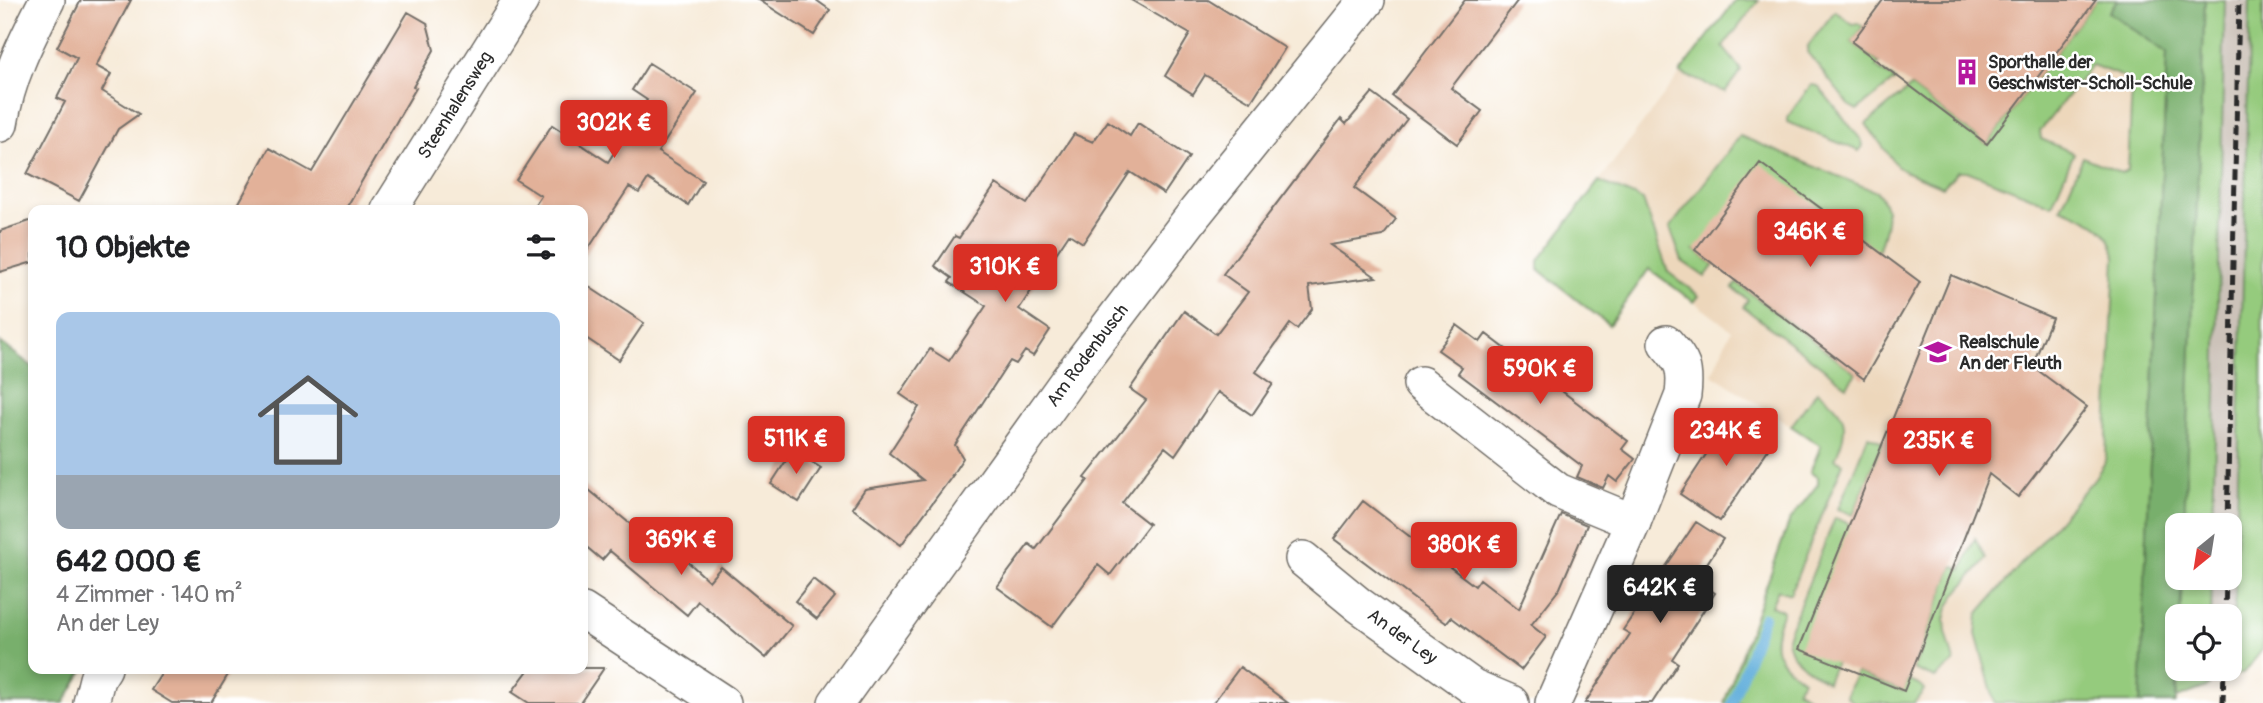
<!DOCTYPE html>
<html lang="de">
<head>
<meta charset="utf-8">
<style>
	:root { --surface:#fff; --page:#f2f2f2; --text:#202124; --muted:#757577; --accent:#d93025 }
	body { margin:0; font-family:Pangolin,sans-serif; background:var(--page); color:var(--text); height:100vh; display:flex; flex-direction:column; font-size:26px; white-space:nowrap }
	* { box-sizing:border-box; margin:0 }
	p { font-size:23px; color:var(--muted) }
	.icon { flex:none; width:38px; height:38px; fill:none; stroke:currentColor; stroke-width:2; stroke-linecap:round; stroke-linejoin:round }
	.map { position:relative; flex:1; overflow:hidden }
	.drawer { position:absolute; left:28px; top:205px; width:560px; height:469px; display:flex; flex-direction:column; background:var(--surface); border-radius:14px; box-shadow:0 4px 10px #0003 }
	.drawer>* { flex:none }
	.needle { width:46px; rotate:210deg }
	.fabs { position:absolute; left:2165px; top:513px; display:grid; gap:14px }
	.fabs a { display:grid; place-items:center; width:77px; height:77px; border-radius:14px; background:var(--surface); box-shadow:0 4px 10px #0003; font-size:35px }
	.price { position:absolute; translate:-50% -60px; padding:0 16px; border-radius:7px; background:var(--accent); color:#fff; font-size:23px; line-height:46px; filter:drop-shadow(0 2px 4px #0008) }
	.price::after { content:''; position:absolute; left:50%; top:42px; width:21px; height:16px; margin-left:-10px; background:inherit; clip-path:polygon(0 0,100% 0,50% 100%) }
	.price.selected { background:#222; color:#fff }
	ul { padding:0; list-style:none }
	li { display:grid; align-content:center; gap:14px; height:371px; padding:0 28px }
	li span { display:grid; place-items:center; height:217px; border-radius:14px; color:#555 }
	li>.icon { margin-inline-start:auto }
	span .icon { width:126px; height:126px; fill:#fffc; stroke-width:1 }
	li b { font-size:30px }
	h2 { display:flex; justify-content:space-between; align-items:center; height:84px; padding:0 28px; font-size:30px }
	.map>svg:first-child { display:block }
	.built { fill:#edd7bb }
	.industrial { fill:#ccc2b9 }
	.green { fill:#95cb7d; stroke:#607b54; stroke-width:2 }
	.forest { fill:#78af6c; stroke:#526d4c; stroke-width:2 }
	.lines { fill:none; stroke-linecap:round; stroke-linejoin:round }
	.stream { stroke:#62afdb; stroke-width:10 }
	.building { fill:#e2b199 }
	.street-casing { stroke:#726e68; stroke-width:38 }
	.street { stroke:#fff; stroke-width:35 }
	.rail { stroke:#2b2b2b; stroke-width:5; stroke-dasharray:10 5; stroke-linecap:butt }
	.labels { text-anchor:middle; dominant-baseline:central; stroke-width:5; stroke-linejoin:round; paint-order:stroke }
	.poi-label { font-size:18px; font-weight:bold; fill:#2b2b2b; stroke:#fff; text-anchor:start }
	.street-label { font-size:18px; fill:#2b2b2b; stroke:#fff }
</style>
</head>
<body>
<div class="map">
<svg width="2263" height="703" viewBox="0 0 2263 703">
	<rect width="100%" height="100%" fill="#fff"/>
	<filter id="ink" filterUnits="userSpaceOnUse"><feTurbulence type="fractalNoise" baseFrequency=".0143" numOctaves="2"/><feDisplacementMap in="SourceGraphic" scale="14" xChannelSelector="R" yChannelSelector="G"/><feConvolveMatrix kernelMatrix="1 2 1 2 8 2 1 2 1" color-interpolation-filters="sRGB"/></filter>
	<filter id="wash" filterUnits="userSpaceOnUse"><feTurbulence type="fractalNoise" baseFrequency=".00686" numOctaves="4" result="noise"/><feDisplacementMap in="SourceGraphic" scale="28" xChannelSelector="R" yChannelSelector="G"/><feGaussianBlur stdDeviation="1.57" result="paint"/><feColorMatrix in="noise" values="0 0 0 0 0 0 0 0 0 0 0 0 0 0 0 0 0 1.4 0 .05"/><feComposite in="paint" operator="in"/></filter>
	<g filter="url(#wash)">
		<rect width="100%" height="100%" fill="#f7ebd9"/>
		<!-- built -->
		<path class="built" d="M1736,0H2096L2095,2L2167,53L2140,703H1740L1772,613L1758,607L1790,520L1818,484V478L1810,472L1821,446L1712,374L1731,330L1694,302L1699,296L1668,272L1643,200L1599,181Z"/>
		<!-- industrial -->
		<path class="industrial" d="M2225,0H2250L2233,676L2209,686L2210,669L2230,668V616H2211L2212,578H2230V525H2213Z"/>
		<!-- green -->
		<path class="green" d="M1736,0H1759L1723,47L1741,70L1725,92L1680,73Z
			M2096,0H2117L2109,12L2167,53L2140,703H1995L1976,634L1978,614L2094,479L2104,464L2106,456L2115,257C2111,226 2087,219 2061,208L2083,157L2122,173L2128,170L2132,85L2129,79L2092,65L2040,131L2041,139L2074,153L2052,205L1967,171H1958L1943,187L1904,171L1898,167L1866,124L1911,87L1987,144Z
			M2205,0H2225L2213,525H2184Z
			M2250,0H2263L2262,650L2245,672L2233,676Z
			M1835,11L1853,24L1858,23L1863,27L1852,42L1879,63L1876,67L1895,80L1857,110L1850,106L1807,52L1808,46Z
			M1811,85L1818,86L1862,141L1863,146L1859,151L1787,122V118Z
			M1740,136L1877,192C1894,210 1884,231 1878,252L1695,250L1714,265L1705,277L1682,261L1670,228Z
			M1599,181L1643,200L1668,272L1699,296L1694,302L1649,269L1609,325L1539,270V261L1543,255Z
			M1737,283L1856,373L1847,386L1743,307L1748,300L1733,288Z
			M1817,391C1848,413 1850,425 1835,459L1843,463L1790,594L1778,590L1771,606L1783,611C1770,645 1772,658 1803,680L1797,689L1816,703H1724L1790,520L1818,484V478L1810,472L1821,446L1791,426Z
			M1868,436L1883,442L1853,515L1838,509Z
			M1835,518L1850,524L1835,663L1827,682C1810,670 1788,660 1787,637Z
			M1975,538L1986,559L1956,594L1948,608L1945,620L1946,632L1954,662L1935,678L1913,669L1953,566L1962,570Z
			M2182,578H2212L2211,616H2180Z
			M2178,669H2210L2209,686L2177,698Z
			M1856,672L1903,691L1908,680L1921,686L1924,690L1914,703H1854L1846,696Z"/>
		<!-- forest -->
		<path class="forest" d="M2117,0H2205L2184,525H2177V578H2182L2180,616H2177L2176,703H2140L2167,53L2109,12Z
			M0,342L33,367V668L84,669L64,703H0Z"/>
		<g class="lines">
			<!-- stream -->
			<path class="stream" d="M1732,703L1764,617"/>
		</g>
		<g id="blocks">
			<!-- building -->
			<path class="building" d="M81,0H131L96,66L111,74L102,91L139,114L118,129L79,201L27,174L65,102L57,98L77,58L57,47Z
				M759,0H816L830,10L814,35Z
				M1131,0H1208L1285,48L1251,102L1205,75L1193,94L1165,76L1190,34Z
				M1465,0H1518L1451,88L1482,111L1457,144L1392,96Z
				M1883,0H2096L1987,144L1852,42Z
				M408,12L427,23L434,50L413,87L416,88L345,210H235L269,148L312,172Z
				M649,63L697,93L658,152L703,181L688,205L648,179L639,193L629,187L583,257V210H532L541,196L516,180L552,125L608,162L647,100L632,90Z
				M1372,93L1407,119L1354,188L1396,219L1383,236L1330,245L1376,277L1309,286L1312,309L1297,329L1290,324L1256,372L1273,384L1252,415L1218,392L1175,455L1165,447L1122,503L1149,524L1110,575L1098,565L1052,627L997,587L1029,544L1036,549L1088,480L1085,478L1146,400L1130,389L1184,311L1216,334L1248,292L1223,274L1341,119L1346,124Z
				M1108,121L1130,136L1138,123L1189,157L1164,194L1130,172L1083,243L1069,234L1019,309L1050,330L1033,356L1025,351L1016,364L1010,361L955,445L963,458L952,475H953L901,545L852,508L865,489L923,480L889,453L919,407L900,394L930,349L949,361L986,306L949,282L952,278L935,266L955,236L959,238L996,184L1027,204L1074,134L1093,142Z
				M1760,163L1920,282L1864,379L1695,250Z
				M33,220V262L0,272V231Z
				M1951,275L2052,318L2032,366L2087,407L2018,497L1989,474L1904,691L1799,649Z
				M583,283L644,323L619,360L583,336Z
				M1457,325L1480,342L1486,334L1628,441L1622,449L1635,459L1617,482L1609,476L1603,488L1577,477L1582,466L1458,373L1462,367L1438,350Z
				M1732,415L1773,442L1720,521L1680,494Z
				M793,450L821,468L799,502L771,484Z
				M583,485L657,546L663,539L709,581L721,567L792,626L766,658L698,601L687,615L610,551L602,560L583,544Z
				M1363,501L1475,586L1480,579L1519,609L1561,514L1587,525L1560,588L1531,625L1546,637L1521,670L1451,617L1446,623L1334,539Z
				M1696,522L1723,539L1696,580L1715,593L1672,659L1678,663L1652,703H1585L1630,634L1623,630Z
				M813,579L835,597L817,619L795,601Z
				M1240,667L1288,703H1213Z
				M165,668H232L211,703H172L151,690Z
				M530,668H604L580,703H529L512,692Z"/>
		</g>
	</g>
	<g filter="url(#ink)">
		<use href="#blocks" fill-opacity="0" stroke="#726e68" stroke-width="2"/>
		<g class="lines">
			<!-- street casing -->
			<g class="street-casing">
				<g id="street">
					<path d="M0,124C7,78 26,41 47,0"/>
					<path id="s1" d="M389,210L521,0"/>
					<path d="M1421,384L1558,491L1633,522"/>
					<path id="s2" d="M1303,559L1359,605L1473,687L1511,703"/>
					<path d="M583,611L723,703"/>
					<path d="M91,703L97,679L104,668"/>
					<path id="s3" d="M836,703L1071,376L1195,213L1367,0"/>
					<path d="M1553,703L1633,522L1683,395C1686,368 1683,362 1666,343"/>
				</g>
			</g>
			<!-- street -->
			<use href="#street" class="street"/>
			<!-- rail -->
			<path class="rail" d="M2227,525L2239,0
				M2225,616L2226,578
				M2223,703L2224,668"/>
		</g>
	</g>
	<!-- icons -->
	<defs>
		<g id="building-bare" transform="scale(2.1)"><path d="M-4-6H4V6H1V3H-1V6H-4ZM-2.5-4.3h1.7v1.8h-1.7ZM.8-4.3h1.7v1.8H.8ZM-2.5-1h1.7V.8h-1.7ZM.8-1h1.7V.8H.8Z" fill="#b5179e" stroke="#fff" stroke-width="2.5" paint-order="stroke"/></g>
		<g id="school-bare" transform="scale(2.1)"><path d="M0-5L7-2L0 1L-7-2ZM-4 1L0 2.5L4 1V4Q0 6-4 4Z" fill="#b5179e" stroke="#fff" stroke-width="2.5" paint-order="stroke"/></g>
	</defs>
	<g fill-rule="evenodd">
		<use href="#building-bare" x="1967" y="72"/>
		<use href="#school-bare" x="1938" y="352"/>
	</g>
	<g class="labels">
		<!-- poi labels -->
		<g class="poi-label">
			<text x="1988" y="62">Sporthalle der<tspan x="1988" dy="21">Geschwister-Scholl-Schule</tspan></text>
			<text x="1959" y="342">Realschule<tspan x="1959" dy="21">An der Fleuth</tspan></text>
		</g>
		<!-- street labels -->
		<g class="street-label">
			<text stroke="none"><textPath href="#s1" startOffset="124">Steenhalensweg</textPath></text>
			<text stroke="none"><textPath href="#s3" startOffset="429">Am Rodenbusch</textPath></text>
			<text stroke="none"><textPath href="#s2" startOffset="126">An der Ley</textPath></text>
		</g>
	</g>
</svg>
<div class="fabs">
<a><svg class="needle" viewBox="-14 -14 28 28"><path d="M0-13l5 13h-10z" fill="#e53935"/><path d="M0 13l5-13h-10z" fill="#757577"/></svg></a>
<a><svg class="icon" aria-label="locate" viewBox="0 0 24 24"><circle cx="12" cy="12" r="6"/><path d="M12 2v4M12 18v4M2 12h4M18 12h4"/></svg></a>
</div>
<b class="price" style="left:614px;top:160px">302K €</b>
<b class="price" style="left:1810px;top:269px">346K €</b>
<b class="price" style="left:1005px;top:304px">310K €</b>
<b class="price" style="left:1540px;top:406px">590K €</b>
<b class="price" style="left:1726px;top:468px">234K €</b>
<b class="price" style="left:796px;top:476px">511K €</b>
<b class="price" style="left:1939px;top:478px">235K €</b>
<b class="price" style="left:681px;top:577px">369K €</b>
<b class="price" style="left:1464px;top:582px">380K €</b>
<b class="price selected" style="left:1660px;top:625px">642K €</b>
<section class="drawer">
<h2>10 Objekte<svg class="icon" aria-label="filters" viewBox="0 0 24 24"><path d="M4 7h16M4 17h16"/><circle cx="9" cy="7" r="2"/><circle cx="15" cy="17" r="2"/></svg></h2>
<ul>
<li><span style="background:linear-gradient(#a9c7e8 75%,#9aa5b1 0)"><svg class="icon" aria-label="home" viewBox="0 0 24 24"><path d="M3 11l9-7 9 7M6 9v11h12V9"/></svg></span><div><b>642 000 €</b><p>4 Zimmer · 140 m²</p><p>An der Ley</p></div></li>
</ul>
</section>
</div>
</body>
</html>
